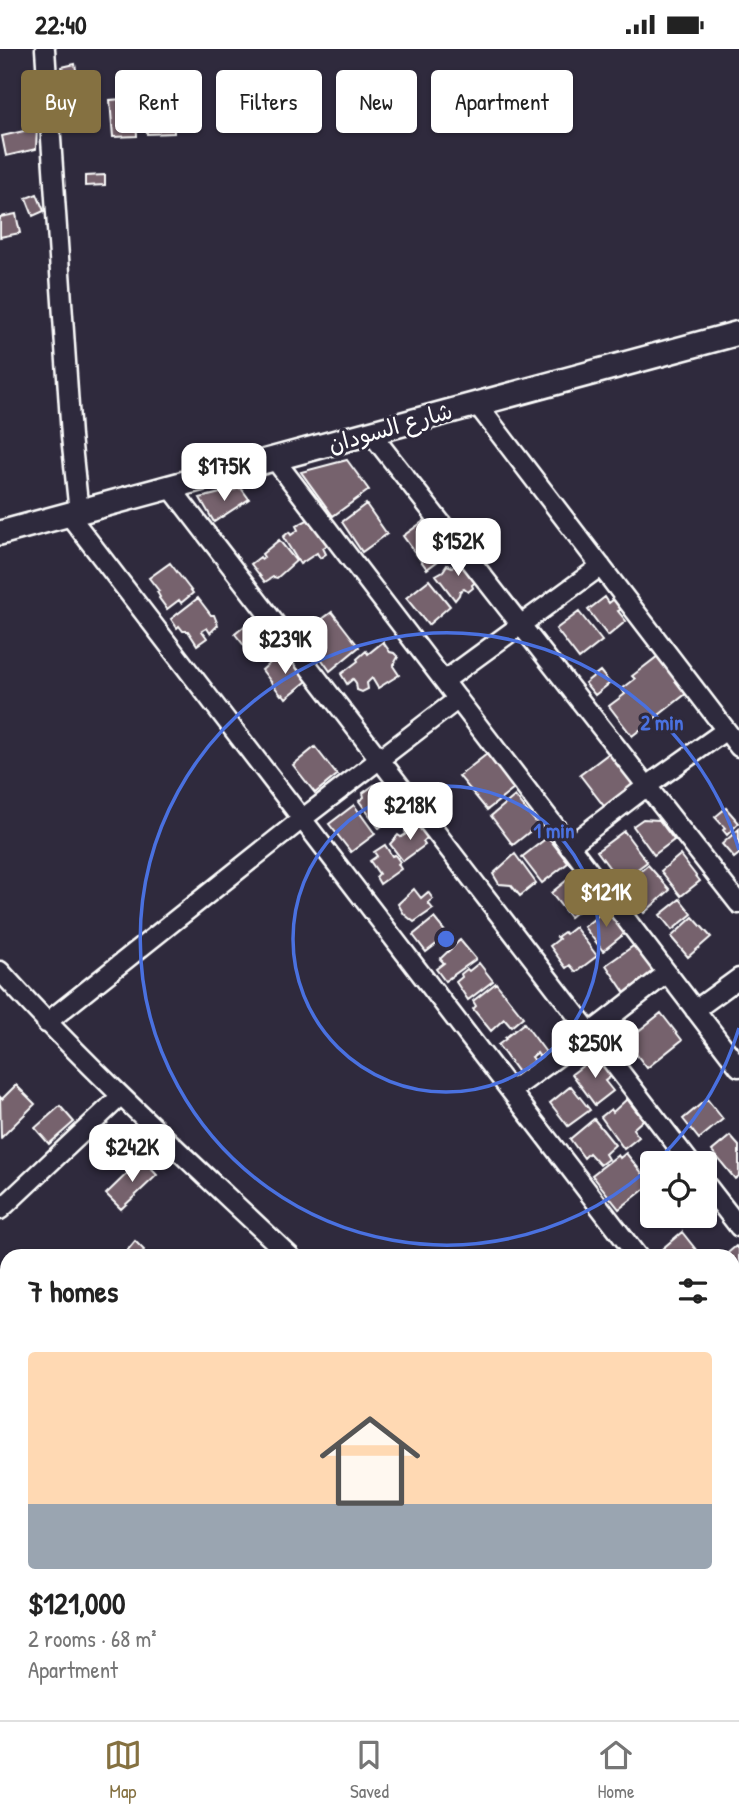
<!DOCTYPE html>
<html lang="en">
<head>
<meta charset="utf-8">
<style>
	:root { --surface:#fff; --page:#f2f2f2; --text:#222; --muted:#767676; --line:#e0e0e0; --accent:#857141 }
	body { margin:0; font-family:"Patrick Hand","Playpen Sans Arabic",sans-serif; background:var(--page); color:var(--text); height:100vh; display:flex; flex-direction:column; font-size:26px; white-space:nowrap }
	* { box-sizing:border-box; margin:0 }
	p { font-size:23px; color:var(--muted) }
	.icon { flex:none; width:38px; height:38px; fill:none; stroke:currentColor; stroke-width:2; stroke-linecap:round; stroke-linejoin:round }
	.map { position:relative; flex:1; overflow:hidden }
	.panel { position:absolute; left:0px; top:1200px; width:740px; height:471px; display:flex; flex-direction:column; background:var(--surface); border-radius:21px 21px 0 0; box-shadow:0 2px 5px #0004 }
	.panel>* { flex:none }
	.guide { position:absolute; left:21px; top:21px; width:698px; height:63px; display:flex; gap:14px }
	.controls { position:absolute; left:640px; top:1102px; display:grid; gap:14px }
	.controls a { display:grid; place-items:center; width:77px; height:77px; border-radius:7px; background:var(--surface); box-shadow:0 2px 5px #0004; font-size:35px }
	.price { position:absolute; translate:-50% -60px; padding:0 16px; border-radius:14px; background:#fff; color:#222; font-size:23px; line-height:46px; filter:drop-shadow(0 2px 4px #0008) }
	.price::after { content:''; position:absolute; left:50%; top:42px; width:21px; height:16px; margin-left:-10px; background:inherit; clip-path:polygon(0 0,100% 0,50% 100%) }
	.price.selected { background:var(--accent); color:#fff }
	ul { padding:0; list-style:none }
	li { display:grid; align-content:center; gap:14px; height:371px; padding:0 28px }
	li span { display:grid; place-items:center; height:217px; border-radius:7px; color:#555 }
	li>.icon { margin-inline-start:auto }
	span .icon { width:126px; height:126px; fill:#fffc; stroke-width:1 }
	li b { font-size:30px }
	h2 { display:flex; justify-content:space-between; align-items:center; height:84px; padding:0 28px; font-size:30px }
	.pill { padding:0 24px; border-radius:7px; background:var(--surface); box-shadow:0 2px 5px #0004; font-size:24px; line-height:63px }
	.pill.selected { background:var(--accent); color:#fff }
	.status { display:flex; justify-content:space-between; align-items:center; height:49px; padding:0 35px; background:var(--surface); direction:ltr }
	.status svg { height:19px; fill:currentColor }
	.tabs { display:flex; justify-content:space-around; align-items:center; height:98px; border-top:2px solid var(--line); background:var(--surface); font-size:19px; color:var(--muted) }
	.tabs a { display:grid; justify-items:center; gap:4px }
	.tabs .selected { color:var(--accent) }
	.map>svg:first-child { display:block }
	.building { fill:#76626d; stroke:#fff; stroke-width:2 }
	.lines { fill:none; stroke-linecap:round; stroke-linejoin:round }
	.minor-casing { stroke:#fff; stroke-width:23 }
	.major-casing { stroke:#fff; stroke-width:28 }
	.minor { stroke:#2f2a3d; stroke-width:18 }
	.major { stroke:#2f2a3d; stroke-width:23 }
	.ring { fill:none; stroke:#4a71e0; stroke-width:3.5 }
	.labels { text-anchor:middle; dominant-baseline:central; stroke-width:6; stroke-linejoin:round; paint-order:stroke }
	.street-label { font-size:23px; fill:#fff; stroke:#2f2a3d }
	.centre { fill:#4a71e0; stroke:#2f2a3d; stroke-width:3.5 }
	.ring-label { font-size:21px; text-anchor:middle; font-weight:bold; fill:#4a71e0; stroke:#2f2a3d; stroke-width:6; stroke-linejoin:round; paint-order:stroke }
</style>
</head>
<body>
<div class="status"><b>22:40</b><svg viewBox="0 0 49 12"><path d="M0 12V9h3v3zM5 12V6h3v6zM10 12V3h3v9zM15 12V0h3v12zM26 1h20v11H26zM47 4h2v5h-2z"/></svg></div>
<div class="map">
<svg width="739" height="1671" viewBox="0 0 739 1671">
	<rect width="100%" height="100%" fill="#2f2a3d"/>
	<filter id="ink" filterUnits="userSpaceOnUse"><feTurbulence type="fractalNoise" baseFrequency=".0143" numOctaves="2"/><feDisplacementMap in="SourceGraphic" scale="14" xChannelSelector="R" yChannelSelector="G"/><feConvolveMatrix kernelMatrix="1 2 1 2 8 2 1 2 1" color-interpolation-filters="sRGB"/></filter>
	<g filter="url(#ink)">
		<!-- building -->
		<path class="building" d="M75,15L79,38L68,40L62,18Z
			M173,44L174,84L147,85L145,45Z
			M135,49L137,87L113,88L110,51Z
			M37,79L36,100L6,107L2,87Z
			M105,126V136L85,137V127Z
			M37,145L44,162L33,167L26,149Z
			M16,165L20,184L0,188V168Z
			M347,411L369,441L333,467L301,423Z
			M241,439L249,450L214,473L200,449Z
			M366,455L387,485L362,503L342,473Z
			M311,469L328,496L323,499L326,505L320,509L317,504L300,515L283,488L289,483L291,486L298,481L296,477Z
			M424,472L445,500L435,507L438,512L427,520L403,487Z
			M279,491L296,512L277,529L273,528L265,533L251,515L260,508L261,510L264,508L262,505Z
			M454,510L465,511L464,520L474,522L478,531L472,536L473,539L468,543L464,540L460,542L459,546L455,551L436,526L443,522L447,516L452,518L455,516Z
			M170,514L193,544L181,554L179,551L167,560L159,549L160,548L157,543L159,542L149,529Z
			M429,531L450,557L428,576L406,549Z
			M605,548L609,554L614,550L622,560L618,562L626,572L608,587L588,561Z
			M198,549L211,566H214L218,576L210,584L207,579L202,582L207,589L197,596L188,582H183L179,577L177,579L171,570Z
			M332,563L359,598L330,622L303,584Z
			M579,563L602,592L579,610L556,580Z
			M258,566L281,595L260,611L253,601L247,600L235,585Z
			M383,593L390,603L394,604L398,608L393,617L399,626L378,639L372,629L367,634L368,640L362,643L357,641L356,634L353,630L347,635L341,625L358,612L357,610L366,602L368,605Z
			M279,606L288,613L295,614L307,632L286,649L283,645L281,646L262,621Z
			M658,607L687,644L632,687L609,657L625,645L622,640L635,630L632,627Z
			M600,622L610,634L595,646L585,634Z
			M315,698L337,726L315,744L293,716Z
			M612,702L639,737L607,761L580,726Z
			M487,705L514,740L487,761L459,727Z
			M388,732L407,758L379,779L359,752L364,748L363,744L374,736L376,740Z
			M515,747L538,776L513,796L491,767Z
			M354,756L375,785L351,803L329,775Z
			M726,759L739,774L727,786L723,781L725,779L715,768Z
			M643,770L659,771L674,791L654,806L633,777Z
			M417,773L428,788L423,793L425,796L403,812L390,795L398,786L401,788L406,785L405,782Z
			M739,780V805L734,809L722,795Z
			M624,782L647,813L620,833L597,802Z
			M548,788L568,814L542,834L522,808Z
			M385,796L392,807L395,806L400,813L398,815L401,820L380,835L376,828L379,825L370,812L377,807L374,803Z
			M515,805L536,834L520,847L511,836L499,835L493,825Z
			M680,806L700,832L681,847L661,822Z
			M648,816L670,841L644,864L622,838Z
			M577,823L596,847L570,868L551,844Z
			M414,840L421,849L428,843L433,850L428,854L433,860L414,873L404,865L398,855Z
			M680,850L692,865L672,881L660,866Z
			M610,857L624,876L620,879L624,885L603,902L584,878Z
			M693,868L711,888L688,908L671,888Z
			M434,869L448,886L426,903L413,886Z
			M575,878L597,907L576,923L570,916L566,919L550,897L559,890L557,888L564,883L566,885Z
			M460,891L476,910L445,932L436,920L444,914L440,910Z
			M639,893L660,924L627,947L606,916Z
			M479,914L493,932L468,951L456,933L462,928L461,925L467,920L469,922Z
			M496,934L523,968L511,978L504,970L491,982L473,960L476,957L473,952Z
			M661,964L682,991L647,1019L626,992Z
			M524,974L548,1006L542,1011L537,1004L532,1008L536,1013L520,1026L498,996L506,990L505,989Z
			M600,1007L614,1025L605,1032L613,1042L595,1056L572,1025L589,1012L591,1014Z
			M16,1036L35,1055L1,1089L0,1048L2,1050Z
			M571,1037L590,1061L568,1077L550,1054Z
			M627,1050L643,1071L633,1080L639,1088L624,1100L601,1068L611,1060L613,1063Z
			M707,1050L723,1070L699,1090L683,1070Z
			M60,1057L74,1073L49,1095L35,1079Z
			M594,1070L615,1096L605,1105L608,1110L600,1116L589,1104L584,1109L570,1090Z
			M730,1087L739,1097V1127L735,1130L712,1102Z
			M626,1104L651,1135L619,1160L592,1126L618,1106L620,1109Z
			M142,1110L157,1126L121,1160L106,1145Z
			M682,1183L701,1207V1208H668L662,1200Z
			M135,1192L144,1201L139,1208H122Z
			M736,1197L739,1200V1218L733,1222V1208H723Z
			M739,1222V1243L733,1235V1227Z
			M739,1372V1408L733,1401V1377Z
			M368,1664H409L402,1671H362Z
			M429,1664H448L442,1671H436Z"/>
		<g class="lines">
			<!-- minor casing -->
			<g class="minor-casing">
				<path id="minor" d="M45,0L71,387L79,464
					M476,354L739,698
					M370,383L739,855
					M275,411L739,1018
					M171,439L691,1115
					M69,466L638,1208
					M444,632L601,517
					M569,797L647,737L726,681
					M0,922C91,1023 192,1114 291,1208
					M695,961L739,929
					M46,974L302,770L458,650
					M511,1042L590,984L667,924
					M705,1134L739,1178
					M0,1161L121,1047
					M733,1631L739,1637
					M467,1664L474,1671
					M574,1671L580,1664"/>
			</g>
			<!-- major casing -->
			<g class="major-casing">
				<path id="major" d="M0,484L739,284"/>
			</g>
			<!-- minor -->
			<use href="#minor" class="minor"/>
			<!-- major -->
			<use href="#major" class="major"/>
		</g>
	</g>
	<!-- distance rings -->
	<g class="ring">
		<circle cx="446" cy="890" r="153"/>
		<path d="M739 979A306 306 0 1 1 739 801"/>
	</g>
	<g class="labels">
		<!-- street labels -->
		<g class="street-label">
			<text transform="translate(390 378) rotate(-16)">شارع السودان</text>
		</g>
	</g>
	<circle cx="446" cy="890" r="10" class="centre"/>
	<g class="ring-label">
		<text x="662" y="681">2 min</text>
		<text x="554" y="789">1 min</text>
	</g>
</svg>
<div class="controls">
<a><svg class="icon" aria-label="locate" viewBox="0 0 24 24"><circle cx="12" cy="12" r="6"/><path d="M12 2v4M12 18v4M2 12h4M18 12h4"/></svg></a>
</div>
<b class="price" style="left:224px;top:454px">$175K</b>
<b class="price" style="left:458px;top:529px">$152K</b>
<b class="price" style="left:285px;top:627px">$239K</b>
<b class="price" style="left:410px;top:793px">$218K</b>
<b class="price selected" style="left:606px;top:880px">$121K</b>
<b class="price" style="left:595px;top:1031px">$250K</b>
<b class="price" style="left:132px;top:1135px">$242K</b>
<div class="guide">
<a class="pill selected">Buy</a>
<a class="pill">Rent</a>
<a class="pill">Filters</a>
<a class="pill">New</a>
<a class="pill">Apartment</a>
</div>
<section class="panel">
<h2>7 homes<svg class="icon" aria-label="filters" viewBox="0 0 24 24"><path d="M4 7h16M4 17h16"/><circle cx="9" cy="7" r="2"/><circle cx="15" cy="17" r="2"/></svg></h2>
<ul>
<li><span style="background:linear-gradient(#ffd9b3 70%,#9aa5b1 0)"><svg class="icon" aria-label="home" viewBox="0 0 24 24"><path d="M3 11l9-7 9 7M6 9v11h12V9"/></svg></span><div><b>$121,000</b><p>2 rooms · 68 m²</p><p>Apartment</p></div></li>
</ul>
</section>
</div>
<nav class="tabs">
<a class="selected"><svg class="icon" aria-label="map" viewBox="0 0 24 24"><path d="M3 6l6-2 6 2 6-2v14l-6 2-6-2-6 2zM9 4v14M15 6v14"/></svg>Map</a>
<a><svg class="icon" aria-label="saved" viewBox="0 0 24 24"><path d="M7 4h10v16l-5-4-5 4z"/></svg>Saved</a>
<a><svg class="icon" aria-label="home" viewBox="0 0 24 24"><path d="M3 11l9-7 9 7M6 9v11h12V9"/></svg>Home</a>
</nav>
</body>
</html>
